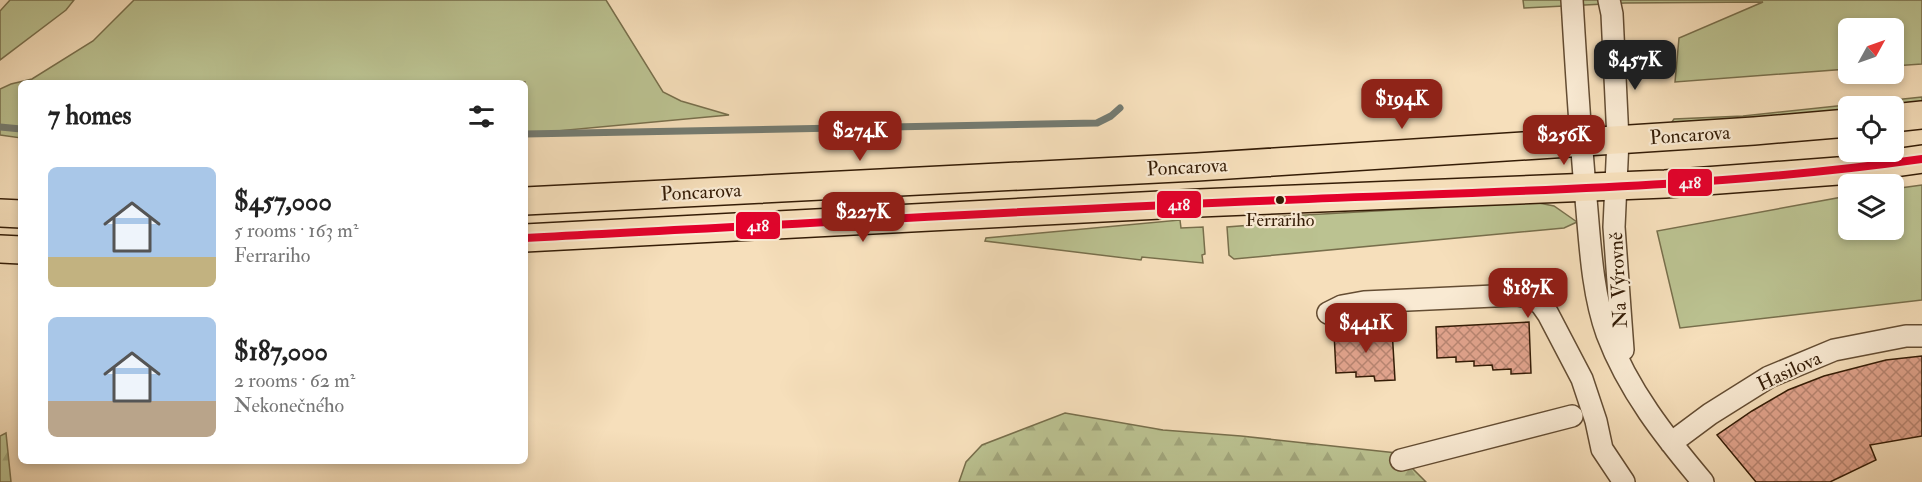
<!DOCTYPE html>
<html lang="en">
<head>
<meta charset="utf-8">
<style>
	:root { --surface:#fff; --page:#f2f2f2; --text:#222; --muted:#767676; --accent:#8f2418 }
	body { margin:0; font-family:"IM FELL Double Pica",serif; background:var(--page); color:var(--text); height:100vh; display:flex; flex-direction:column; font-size:22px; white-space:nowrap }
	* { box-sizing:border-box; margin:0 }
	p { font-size:20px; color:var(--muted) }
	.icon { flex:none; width:33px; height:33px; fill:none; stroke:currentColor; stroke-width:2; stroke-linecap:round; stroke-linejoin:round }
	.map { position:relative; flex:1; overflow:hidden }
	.drawer { position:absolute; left:18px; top:80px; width:510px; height:384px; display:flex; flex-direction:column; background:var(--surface); border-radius:9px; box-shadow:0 3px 9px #0003 }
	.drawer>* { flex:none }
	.needle { width:39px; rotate:50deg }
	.fabs { position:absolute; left:1838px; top:18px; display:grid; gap:12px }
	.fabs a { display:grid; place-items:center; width:66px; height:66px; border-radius:9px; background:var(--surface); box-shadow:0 3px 9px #0003; font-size:30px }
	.price { position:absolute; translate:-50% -51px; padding:0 14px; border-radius:12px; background:var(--accent); color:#fff; font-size:20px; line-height:39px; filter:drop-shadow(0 2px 3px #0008) }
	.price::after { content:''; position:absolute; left:50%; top:36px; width:18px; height:14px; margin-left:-9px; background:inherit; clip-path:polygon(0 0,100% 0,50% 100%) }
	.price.selected { background:#222; color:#fff }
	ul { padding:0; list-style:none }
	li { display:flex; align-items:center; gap:18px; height:150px; padding:0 30px }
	li span { display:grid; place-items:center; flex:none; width:168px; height:120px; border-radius:9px; color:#555 }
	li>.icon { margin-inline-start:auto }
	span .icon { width:72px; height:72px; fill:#fffc; stroke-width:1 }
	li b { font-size:26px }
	h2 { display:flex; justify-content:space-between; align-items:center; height:72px; padding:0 30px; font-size:26px }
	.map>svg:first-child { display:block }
	.green { fill:#bbc291; stroke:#786f4c; stroke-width:1.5 }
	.forest { fill:url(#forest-firs); stroke:#786f4c; stroke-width:1.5 }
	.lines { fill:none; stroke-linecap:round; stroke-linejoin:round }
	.stream { stroke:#747b71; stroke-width:7 }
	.building { fill:url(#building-cross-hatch); stroke:#341c06; stroke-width:1.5 }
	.minor-casing { stroke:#644d33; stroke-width:24 }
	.major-casing { stroke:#341c06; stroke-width:30 }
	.minor { stroke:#f9ead3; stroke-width:21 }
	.major { stroke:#f6dfbb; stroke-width:27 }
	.bus-1-casing { stroke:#f9ead3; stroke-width:12 }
	.bus-1 { stroke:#e4002b; stroke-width:8 }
	.bus-dot { fill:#341c06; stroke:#f9ead3; stroke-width:2 }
	.labels { text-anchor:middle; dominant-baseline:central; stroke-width:4.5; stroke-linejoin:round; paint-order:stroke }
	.bus-label { font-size:18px; fill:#341c06; stroke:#f9ead3 }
	.street-label { font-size:20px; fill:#341c06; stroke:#f9ead3 }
	.line-badge { stroke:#f9ead3; stroke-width:2 }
	.badge-label { font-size:16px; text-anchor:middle; font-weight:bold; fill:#fff }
</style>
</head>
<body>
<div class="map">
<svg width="1922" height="482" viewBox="0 0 1922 482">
	<defs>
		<pattern id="forest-firs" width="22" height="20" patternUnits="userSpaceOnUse" patternTransform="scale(1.5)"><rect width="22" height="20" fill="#bbc291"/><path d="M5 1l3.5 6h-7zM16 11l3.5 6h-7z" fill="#a1a67c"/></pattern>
		<pattern id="building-cross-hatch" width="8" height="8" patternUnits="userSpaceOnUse" patternTransform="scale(1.5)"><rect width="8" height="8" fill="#e2a48e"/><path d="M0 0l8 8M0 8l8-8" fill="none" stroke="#b88572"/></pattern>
	</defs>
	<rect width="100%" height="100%" fill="#f6dfbb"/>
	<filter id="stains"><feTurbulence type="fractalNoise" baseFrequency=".00333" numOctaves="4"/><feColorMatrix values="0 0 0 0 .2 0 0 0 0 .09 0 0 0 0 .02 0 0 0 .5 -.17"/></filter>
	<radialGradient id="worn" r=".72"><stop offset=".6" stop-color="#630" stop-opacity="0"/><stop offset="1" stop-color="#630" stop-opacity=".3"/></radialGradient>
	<!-- green -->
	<path class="green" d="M10,0H74L66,10L0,60V11Z
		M134,0H606L663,92L681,101L729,115L525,134V82H21V138L0,135V89L11,84L32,79L93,41Z
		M1523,0H1922V64L1893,66V28H1848V69L1675,82L1679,38L1763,2L1625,3L1524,8Z
		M1922,97V103L1891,106H1848V111L1669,126L1674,119L1743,116Z
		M1922,185V300L1680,328L1657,231L1848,196V230H1893V189Z
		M1534,202L1554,206L1577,222L1564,228L1234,259L1229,255L1227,227L1252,225V218Z
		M1180,220L1181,228L1203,227L1205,254L1202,255L1203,263L1142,257L1141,260L985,241L986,238Z"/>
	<!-- forest -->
	<path class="forest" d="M1065,413L1163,430L1241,436L1397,453L1426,482H959L966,462L982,445Z
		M6,433L11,482H0V436Z"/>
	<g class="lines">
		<!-- stream -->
		<path class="stream" d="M0,127L21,129
			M525,134L1097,123L1111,116L1120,108"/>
	</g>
	<!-- building -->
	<path class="building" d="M1529,322L1531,373L1511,374V369L1493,370L1492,365L1474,366V361L1456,362V357L1437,358L1436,327Z
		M1392,329L1395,380L1375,381L1374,376L1356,377V372L1336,373L1334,332Z
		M1922,356V436L1870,445L1876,460L1830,482H1756L1717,435L1752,411L1788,390L1824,376L1886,360Z"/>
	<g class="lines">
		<!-- minor casing -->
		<g class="minor-casing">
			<path id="minor" d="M1572,0C1576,67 1580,133 1586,199C1590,243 1592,292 1607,334C1628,390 1665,437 1703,482
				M1609,0L1612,14L1618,140L1614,227L1623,350
				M1328,313L1342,306L1364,302L1516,295L1529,297L1541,304L1548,314L1582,379L1596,421L1602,449L1624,482
				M1671,443L1710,414L1769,377L1834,350L1906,336H1922
				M1401,460L1572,416"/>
		</g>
		<!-- major casing -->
		<g class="major-casing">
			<path id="major" d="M1893,118L1922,115
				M525,201L1197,167L1754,131L1848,123
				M0,213L21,214
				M525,238L1199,203L1665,184L1838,171L1922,159
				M0,249L21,250"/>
		</g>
		<!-- minor -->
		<use href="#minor" class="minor"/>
		<!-- major -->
		<use href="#major" class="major"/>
		<!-- bus-1 casing -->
		<g class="bus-1-casing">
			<path id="bus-1" d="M525,238C778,225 1031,210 1284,200C1496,191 1711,189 1922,159"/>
		</g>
		<!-- bus-1 -->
		<use href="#bus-1" class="bus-1"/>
	</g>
	<!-- markers -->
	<circle class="bus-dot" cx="1280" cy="200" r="5"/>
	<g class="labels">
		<!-- bus labels -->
		<g class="bus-label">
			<text x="1280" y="220">Ferrariho</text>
		</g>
		<!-- street labels -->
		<g class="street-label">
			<text transform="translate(1690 135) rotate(-4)">Poncarova</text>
			<text transform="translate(1187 167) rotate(-3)">Poncarova</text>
			<text transform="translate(701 192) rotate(-3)">Poncarova</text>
			<text transform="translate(1618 280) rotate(-93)">Na Výrovně</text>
			<text transform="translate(1789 371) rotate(-25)">Hasilova</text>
		</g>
	</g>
	<g class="line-badge">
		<rect x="1667" y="168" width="46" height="29" rx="6" fill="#e4002b"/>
		<rect x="1156" y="190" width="46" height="29" rx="6" fill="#e4002b"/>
		<rect x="735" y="211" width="46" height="29" rx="6" fill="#e4002b"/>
	</g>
	<g class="badge-label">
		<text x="1690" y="188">418</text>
		<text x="1179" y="210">418</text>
		<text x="758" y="231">418</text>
	</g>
	<rect width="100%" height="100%" filter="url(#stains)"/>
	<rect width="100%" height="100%" fill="url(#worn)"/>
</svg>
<div class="fabs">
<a><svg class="needle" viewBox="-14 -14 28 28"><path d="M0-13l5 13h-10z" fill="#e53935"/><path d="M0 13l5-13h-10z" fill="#767676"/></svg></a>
<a><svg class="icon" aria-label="locate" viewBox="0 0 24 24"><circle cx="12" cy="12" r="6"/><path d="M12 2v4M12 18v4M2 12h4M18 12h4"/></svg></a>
<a><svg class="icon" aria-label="layers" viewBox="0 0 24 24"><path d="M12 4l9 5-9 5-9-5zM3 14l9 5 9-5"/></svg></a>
</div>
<b class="price selected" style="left:1635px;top:91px">$457K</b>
<b class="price" style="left:1402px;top:130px">$194K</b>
<b class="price" style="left:860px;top:162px">$274K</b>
<b class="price" style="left:1564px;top:166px">$256K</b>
<b class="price" style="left:863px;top:243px">$227K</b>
<b class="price" style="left:1528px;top:319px">$187K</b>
<b class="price" style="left:1366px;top:354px">$441K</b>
<section class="drawer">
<h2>7 homes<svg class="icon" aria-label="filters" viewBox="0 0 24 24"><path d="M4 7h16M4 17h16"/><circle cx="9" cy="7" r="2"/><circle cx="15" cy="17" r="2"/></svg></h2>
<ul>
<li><span style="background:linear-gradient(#a9c7e8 75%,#c2b280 0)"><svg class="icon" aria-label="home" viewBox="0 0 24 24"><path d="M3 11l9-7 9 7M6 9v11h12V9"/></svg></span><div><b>$457,000</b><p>5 rooms · 163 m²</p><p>Ferrariho</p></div></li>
<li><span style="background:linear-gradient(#a9c7e8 70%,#b9a48a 0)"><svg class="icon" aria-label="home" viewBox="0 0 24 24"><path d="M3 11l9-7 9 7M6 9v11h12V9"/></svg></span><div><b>$187,000</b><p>2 rooms · 62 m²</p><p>Nekonečného</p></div></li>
</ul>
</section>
</div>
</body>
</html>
